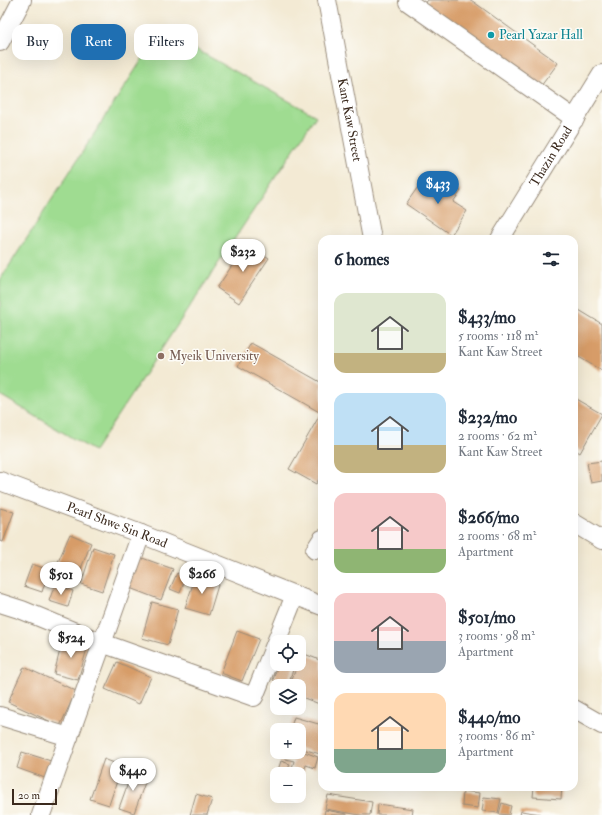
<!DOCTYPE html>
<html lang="en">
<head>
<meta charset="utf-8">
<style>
	:root { --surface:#fff; --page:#f6f6f7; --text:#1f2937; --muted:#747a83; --accent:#1f6fb2 }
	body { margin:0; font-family:"IM FELL Double Pica",serif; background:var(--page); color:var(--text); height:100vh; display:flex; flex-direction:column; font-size:15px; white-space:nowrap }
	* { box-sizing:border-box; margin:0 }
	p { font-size:13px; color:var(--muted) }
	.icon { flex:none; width:22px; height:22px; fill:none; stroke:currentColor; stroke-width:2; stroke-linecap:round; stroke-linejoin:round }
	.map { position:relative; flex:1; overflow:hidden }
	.details { position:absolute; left:318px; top:235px; width:260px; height:556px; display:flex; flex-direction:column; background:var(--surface); border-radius:12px; box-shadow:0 4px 16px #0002 }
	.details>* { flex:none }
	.hud { position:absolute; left:12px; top:24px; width:246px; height:36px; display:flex; gap:8px }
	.buttons { position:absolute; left:270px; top:635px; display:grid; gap:8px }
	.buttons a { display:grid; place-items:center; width:36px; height:36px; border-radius:8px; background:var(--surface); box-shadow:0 4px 16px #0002; font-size:20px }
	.scale { position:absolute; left:12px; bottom:10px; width:45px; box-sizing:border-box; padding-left:4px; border:2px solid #3b2a1e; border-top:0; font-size:11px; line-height:14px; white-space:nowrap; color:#3b2a1e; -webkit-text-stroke:3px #fdfcf7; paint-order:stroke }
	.price { position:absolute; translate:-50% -34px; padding:0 9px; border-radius:14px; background:#fff; color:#222; font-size:13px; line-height:26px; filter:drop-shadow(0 1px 2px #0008) }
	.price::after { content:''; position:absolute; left:50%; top:24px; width:12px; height:9px; margin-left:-6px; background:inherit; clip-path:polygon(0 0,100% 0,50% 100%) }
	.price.active { background:var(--accent); color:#fff }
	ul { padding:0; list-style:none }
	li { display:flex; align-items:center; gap:12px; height:100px; padding:0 16px }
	li span { display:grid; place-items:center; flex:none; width:112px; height:80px; border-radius:12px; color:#555 }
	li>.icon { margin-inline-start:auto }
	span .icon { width:48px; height:48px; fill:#fffc; stroke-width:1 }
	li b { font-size:17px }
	h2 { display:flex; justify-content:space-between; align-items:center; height:48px; padding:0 16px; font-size:17px }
	.chip { padding:0 14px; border-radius:12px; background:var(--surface); box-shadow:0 4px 16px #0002; font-size:14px; line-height:36px }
	.chip.active { background:var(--accent); color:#fff }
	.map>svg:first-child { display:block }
	.green { fill:#9fdc91; stroke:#6d8358 }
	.building { fill:#d79c68 }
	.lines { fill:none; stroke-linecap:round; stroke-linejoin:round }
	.minor-casing { stroke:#978a79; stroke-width:20 }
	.minor { stroke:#fff; stroke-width:18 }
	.culture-dot { fill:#0f9aa8; stroke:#fdfcf7; stroke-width:1.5 }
	.education-dot { fill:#8d6e63; stroke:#fdfcf7; stroke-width:1.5 }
	.labels { text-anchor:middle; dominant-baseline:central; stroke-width:3; stroke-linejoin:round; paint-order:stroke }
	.culture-label { font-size:13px; fill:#0d838f; stroke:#fdfcf7; text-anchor:start }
	.street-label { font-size:13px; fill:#3b2a1e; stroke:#fdfcf7 }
	.education-label { font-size:13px; fill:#785e54; stroke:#fdfcf7; text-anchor:start }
</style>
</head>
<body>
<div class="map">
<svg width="602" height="815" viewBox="0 0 602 815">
	<rect width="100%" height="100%" fill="#fdfcf7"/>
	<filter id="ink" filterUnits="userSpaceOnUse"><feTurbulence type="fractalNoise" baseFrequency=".025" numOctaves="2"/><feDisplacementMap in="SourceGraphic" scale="8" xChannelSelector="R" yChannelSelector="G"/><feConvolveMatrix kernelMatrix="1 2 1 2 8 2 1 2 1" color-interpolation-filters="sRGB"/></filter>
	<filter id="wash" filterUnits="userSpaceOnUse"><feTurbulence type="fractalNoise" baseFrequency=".012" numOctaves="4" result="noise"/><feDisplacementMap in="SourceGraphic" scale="16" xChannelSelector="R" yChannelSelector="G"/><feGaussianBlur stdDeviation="0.9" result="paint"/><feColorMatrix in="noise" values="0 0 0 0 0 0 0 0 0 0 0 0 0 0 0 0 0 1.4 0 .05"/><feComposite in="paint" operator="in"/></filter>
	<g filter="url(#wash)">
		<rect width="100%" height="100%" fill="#f3ead4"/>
		<!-- green -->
		<path class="green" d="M161,30L316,116L94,451L0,395V280Z"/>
		<g id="blocks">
			<!-- building -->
			<path class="building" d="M428,0H471L558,63L538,90L423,6Z
				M444,180L461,191L453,202L467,211L451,235L406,204L422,181L436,191Z
				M247,243L269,258L239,303L217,288Z
				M574,307L602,324V371L574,354Z
				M251,343L322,383V473L316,484L289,469L321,413L238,366Z
				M574,398L602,414L580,453L574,449Z
				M602,461V481L591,483L587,463Z
				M0,508L14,512L3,542L0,541Z
				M70,534L91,543L80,571L58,562Z
				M93,547L114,554L102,591L81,584Z
				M134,555L173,569L161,600L122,585Z
				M32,564L49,570L42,592L24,586Z
				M177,573L186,577L180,593L170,589Z
				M196,575L219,582L209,615L185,608Z
				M55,584L73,591L68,607L49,601Z
				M152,602L178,609L168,645L142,638Z
				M237,631L259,639L242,681L221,673Z
				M63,638L88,645L78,680L54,674Z
				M302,653L322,661V705L299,696V686H289L298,664H299Z
				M117,662L151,677L139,704L105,689Z
				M278,664H295L288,685L273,680Z
				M24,667L76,691L60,726L8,702Z
				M294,717L322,725V748L320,754L299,748V730H290Z
				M299,750L318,757L315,768L306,765L304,772L292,768L294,761L281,758L283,752H299Z
				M22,752L51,761L45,778L17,768Z
				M104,759L122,766L109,805L90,799Z
				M281,761L290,764L287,773L278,770Z
				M132,772L147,777L134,813L119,808Z
				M534,787H562L561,799L533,797Z
				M463,791L480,793L478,808L462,806Z
				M196,794L212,799L207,815H190Z
				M328,795L372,802L370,815H360L325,809Z
				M484,797L501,799L498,813L482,811Z
				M502,803L511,806L509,815L499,814Z
				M378,804L413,809L412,815H377Z
				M325,810L347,814V815H324Z
				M521,811L541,814V815H520Z"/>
		</g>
	</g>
	<g filter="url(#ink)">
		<use href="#blocks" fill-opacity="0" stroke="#978a79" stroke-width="1"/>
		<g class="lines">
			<!-- minor casing -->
			<g class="minor-casing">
				<g id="minor">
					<path id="s1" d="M327,0L372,239"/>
					<path d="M408,2L575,119"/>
					<path d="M0,42L22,0"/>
					<path id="s2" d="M500,239L602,74"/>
					<path id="s3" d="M0,481L141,534L322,606"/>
					<path d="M574,523L602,540"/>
					<path d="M315,550L322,539"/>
					<path d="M0,603L22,610L102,643L254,697L295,595"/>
					<path d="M574,709L602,725"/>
					<path d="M0,716L69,737"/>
					<path d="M41,815L141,534"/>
				</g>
			</g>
			<!-- minor -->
			<use href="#minor" class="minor"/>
		</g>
	</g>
	<!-- markers -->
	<circle class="culture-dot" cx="491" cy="35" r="4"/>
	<circle class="education-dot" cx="161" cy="356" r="4"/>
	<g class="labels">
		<!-- culture labels -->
		<g class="culture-label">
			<text x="499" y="35">Pearl Yazar Hall</text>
		</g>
		<!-- street labels -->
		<g class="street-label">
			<text stroke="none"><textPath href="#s1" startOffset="122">Kant Kaw Street</textPath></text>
			<text stroke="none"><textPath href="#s2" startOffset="97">Thazin Road</textPath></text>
			<text stroke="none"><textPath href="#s3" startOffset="125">Pearl Shwe Sin Road</textPath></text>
		</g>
		<!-- education labels -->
		<g class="education-label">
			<text x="169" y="356">Myeik University</text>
		</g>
	</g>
</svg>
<div class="buttons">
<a><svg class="icon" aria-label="locate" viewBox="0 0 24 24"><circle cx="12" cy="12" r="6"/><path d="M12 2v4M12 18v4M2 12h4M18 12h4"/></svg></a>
<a><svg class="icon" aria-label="layers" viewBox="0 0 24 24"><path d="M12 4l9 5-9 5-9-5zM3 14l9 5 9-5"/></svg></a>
<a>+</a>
<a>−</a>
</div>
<div class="scale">20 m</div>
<b class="price active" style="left:438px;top:205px">$433</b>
<b class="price" style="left:243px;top:273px">$232</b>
<b class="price" style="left:202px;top:595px">$266</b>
<b class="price" style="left:61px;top:596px">$501</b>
<b class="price" style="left:71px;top:659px">$524</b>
<b class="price" style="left:133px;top:792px">$440</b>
<div class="hud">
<a class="chip">Buy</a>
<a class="chip active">Rent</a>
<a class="chip">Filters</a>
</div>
<section class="details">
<h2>6 homes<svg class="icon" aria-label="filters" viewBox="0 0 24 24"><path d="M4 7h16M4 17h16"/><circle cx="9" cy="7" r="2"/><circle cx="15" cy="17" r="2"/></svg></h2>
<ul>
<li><span style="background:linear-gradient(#dfe7d0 75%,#c2b280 0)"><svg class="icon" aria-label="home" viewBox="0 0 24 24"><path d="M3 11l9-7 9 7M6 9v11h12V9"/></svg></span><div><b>$433/mo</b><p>5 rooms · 118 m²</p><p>Kant Kaw Street</p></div></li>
<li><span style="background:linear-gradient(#bfe0f5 65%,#c2b280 0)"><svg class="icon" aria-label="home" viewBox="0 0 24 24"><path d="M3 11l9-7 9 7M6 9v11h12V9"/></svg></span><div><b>$232/mo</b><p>2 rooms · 62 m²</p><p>Kant Kaw Street</p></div></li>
<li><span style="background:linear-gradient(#f6c9c9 70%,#8fb573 0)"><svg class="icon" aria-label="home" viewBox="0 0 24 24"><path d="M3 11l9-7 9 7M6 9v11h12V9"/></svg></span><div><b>$266/mo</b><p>2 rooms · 68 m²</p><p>Apartment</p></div></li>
<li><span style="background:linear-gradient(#f6c9c9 60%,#9aa5b1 0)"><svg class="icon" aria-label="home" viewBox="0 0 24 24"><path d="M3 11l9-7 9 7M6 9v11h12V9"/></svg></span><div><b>$501/mo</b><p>3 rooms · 98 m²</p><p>Apartment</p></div></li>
<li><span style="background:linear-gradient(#ffd9b3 70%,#7fa58c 0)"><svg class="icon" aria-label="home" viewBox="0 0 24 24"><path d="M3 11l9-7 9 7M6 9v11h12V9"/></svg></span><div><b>$440/mo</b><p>3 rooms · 86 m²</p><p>Apartment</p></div></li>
</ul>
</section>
</div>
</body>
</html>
